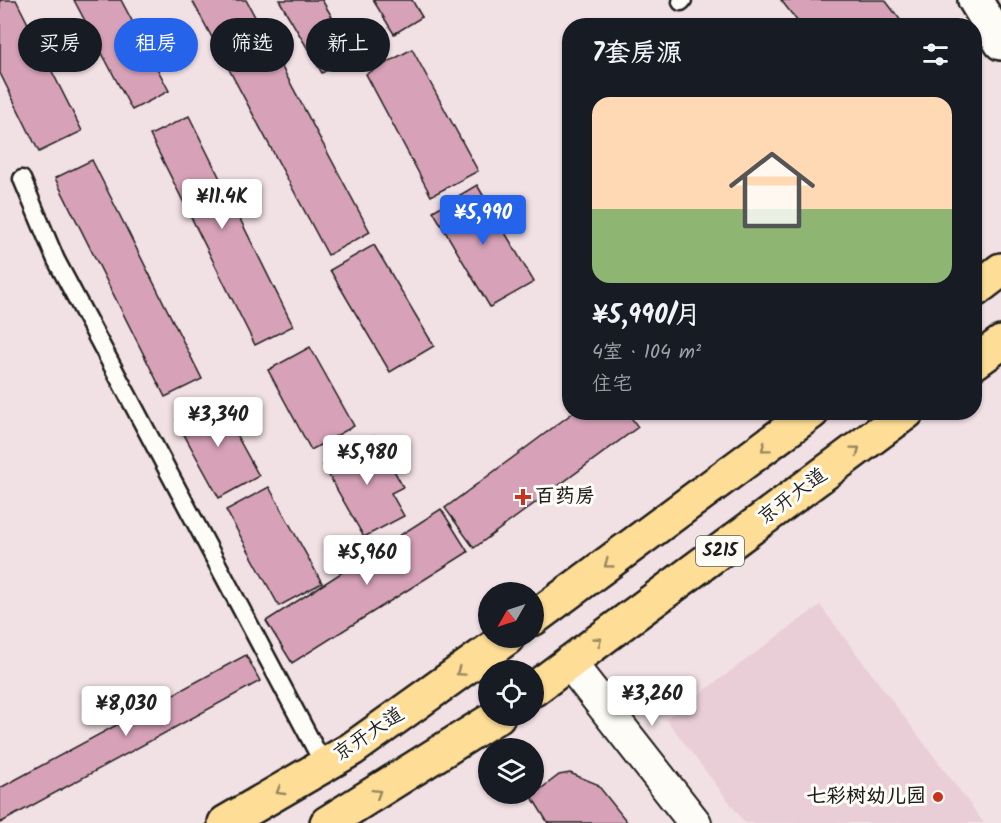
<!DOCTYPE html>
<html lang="zh">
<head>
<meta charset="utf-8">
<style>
	:root { --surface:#171b24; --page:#242831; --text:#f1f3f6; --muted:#9ea1a6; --line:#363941; --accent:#2563eb }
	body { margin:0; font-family:Kalam,"LXGW WenKai TC",sans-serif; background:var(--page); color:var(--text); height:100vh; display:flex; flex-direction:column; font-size:22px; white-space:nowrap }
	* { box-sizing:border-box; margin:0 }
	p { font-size:20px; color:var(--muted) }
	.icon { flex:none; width:33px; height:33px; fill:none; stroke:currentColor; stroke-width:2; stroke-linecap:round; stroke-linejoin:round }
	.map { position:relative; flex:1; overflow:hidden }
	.side { position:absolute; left:562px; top:18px; width:420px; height:402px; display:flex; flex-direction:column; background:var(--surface); border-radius:24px; box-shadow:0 2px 4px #0004 }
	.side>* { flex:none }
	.top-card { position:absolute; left:18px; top:18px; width:454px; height:54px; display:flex; gap:12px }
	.needle { width:39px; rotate:231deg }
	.fabs { position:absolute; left:478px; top:582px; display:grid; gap:12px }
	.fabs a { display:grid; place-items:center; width:66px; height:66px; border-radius:50%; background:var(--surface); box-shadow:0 2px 4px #0004; font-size:30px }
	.price { position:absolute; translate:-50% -51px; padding:0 14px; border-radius:6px; background:#fff; color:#222; font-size:20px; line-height:39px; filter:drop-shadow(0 2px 3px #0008) }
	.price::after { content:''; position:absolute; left:50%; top:36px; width:18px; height:14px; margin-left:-9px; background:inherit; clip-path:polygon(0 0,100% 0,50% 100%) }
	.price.on { background:var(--accent); color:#fff }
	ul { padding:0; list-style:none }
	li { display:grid; align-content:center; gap:12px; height:318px; padding:0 30px }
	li+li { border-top:2px solid var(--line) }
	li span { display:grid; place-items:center; height:186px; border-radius:18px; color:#555 }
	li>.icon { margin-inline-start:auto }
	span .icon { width:108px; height:108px; fill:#fffc; stroke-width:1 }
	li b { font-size:26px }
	h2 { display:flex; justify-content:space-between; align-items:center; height:72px; padding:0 30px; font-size:26px }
	.tag { padding:0 21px; border-radius:27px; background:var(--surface); box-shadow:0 2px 4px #0004; font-size:21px; line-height:54px }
	.tag.on { background:var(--accent); color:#fff }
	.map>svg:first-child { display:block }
	.built { fill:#eaced7 }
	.building { fill:#d7a2b8; stroke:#1c1c1c; stroke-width:1.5 }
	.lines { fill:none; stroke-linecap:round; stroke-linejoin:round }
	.service-casing { stroke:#1c1c1c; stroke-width:21 }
	.minor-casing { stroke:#1c1c1c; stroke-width:36 }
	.tertiary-casing { stroke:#1c1c1c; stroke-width:38 }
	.primary-casing { stroke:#1c1c1c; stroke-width:38 }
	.service { stroke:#fdfcf7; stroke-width:16 }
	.minor { stroke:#fdfcf7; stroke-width:32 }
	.tertiary { stroke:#fdfcf7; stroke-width:33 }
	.primary { stroke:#fedd96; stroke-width:33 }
	.oneway { stroke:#98865f }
	.poi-dot { fill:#c8321e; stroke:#fdfcf7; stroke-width:2 }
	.labels { text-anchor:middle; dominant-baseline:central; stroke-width:6; stroke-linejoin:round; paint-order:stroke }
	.shield { fill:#fdfcf7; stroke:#605f5e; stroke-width:1.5 }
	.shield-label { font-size:18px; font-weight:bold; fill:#1c1c1c }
	.poi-label { font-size:20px; font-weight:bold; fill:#1c1c1c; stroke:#fdfcf7; text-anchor:start }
	.street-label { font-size:20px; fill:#1c1c1c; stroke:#fdfcf7 }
</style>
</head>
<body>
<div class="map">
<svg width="1001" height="823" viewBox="0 0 1001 823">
	<rect width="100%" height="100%" fill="#f2e1e4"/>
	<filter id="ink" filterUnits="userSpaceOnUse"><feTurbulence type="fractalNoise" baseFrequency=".0167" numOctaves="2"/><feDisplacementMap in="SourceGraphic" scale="12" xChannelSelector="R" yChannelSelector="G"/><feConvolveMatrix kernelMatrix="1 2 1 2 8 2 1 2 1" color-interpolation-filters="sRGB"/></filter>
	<g filter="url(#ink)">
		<!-- built -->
		<path class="built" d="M820,605L945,771L984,823H745L666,719Z"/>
		<!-- building -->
		<path class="building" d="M0,0H16L82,131L39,152L0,73Z
			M74,0H121L169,91L132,110Z
			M192,0H246L370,232L328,255Z
			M279,0H322L354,54L322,73Z
			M373,0H412L422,17L394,34Z
			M781,0H885L905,26H801Z
			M412,49L478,171L431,196L366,74Z
			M189,116L293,326L255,345L150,135Z
			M92,160L202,379L165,397L55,178Z
			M477,185L534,282L490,307L433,211Z
			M374,245L434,346L390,372L330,270Z
			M310,347L354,426L311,450L268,370Z
			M216,398L259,476L219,498L176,420Z
			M574,412H627L638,427L474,548L445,508Z
			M375,436L403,487L391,493L404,516L364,537L323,465Z
			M269,487L322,583L279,606L226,510Z
			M441,509L468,552L292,663L266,621Z
			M246,655L260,681L0,823V788Z
			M570,773L597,784L628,823H548L530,794H534L559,775Z"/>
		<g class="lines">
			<!-- service casing -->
			<g class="service-casing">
				<path id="service" d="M681,2L683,0
					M22,179L56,260L324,765"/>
			</g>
			<!-- minor casing -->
			<g class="minor-casing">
				<path id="minor" d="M569,662L695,823"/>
			</g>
			<!-- tertiary casing -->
			<g class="tertiary-casing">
				<path id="tertiary" d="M975,0L1001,43"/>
			</g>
			<!-- primary casing -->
			<g class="primary-casing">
				<path id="primary" d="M975,290L1001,270
					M975,362L1001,343
					M534,618L812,412
					M534,689L907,412
					M225,823L352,749L507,638
					M327,823L498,716"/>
			</g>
			<!-- service -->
			<use href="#service" class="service"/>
			<!-- minor -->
			<use href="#minor" class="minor"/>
			<!-- tertiary -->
			<use href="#tertiary" class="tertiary"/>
			<!-- primary -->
			<use href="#primary" class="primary"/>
		</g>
		<!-- one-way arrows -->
		<defs><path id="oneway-chevron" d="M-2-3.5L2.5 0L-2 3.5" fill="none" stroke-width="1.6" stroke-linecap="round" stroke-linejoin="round" transform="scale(1.5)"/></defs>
		<g class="oneway">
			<use href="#oneway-chevron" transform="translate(765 448) rotate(143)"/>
			<use href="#oneway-chevron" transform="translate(856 450) rotate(-37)"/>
			<use href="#oneway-chevron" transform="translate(608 564) rotate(144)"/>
			<use href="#oneway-chevron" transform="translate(598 641) rotate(-36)"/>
			<use href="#oneway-chevron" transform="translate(460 672) rotate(145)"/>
			<use href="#oneway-chevron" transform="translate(280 791) rotate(150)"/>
			<use href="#oneway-chevron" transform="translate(377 793) rotate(-32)"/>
		</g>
	</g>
	<!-- markers -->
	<g class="poi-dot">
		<path d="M520 488h6v6h6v6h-6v6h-6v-6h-6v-6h6z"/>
		<circle cx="938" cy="797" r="6"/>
	</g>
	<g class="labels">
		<!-- shield labels -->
		<rect class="shield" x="696" y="536" width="48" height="30" rx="4.5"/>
		<g class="shield-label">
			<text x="720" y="551">S215</text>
		</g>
		<!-- poi labels -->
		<g class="poi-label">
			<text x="535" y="497">百药房</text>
			<text x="926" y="797" text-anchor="end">七彩树幼儿园</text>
		</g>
		<!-- street labels -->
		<g class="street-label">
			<text transform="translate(793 497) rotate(-37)">京开大道</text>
			<text transform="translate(369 735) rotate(-34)">京开大道</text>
		</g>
	</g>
</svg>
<div class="fabs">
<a><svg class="needle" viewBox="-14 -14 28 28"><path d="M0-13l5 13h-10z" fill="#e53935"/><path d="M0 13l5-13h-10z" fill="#9ea1a6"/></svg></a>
<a><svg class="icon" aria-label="locate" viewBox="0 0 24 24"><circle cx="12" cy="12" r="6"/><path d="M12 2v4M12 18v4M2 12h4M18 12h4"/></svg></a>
<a><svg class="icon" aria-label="layers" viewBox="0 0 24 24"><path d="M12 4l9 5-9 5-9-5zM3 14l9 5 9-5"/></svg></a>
</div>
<b class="price" style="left:222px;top:230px">¥11.4K</b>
<b class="price on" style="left:483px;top:246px">¥5,990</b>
<b class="price" style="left:218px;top:448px">¥3,340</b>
<b class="price" style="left:367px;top:486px">¥5,980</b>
<b class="price" style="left:367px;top:586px">¥5,960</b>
<b class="price" style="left:652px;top:727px">¥3,260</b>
<b class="price" style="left:126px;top:737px">¥8,030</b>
<div class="top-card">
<a class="tag">买房</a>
<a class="tag on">租房</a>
<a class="tag">筛选</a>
<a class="tag">新上</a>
</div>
<section class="side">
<h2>7套房源<svg class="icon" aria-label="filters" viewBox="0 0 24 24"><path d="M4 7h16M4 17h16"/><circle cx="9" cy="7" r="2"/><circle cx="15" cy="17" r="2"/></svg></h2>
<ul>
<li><span style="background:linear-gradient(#ffd9b3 60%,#8fb573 0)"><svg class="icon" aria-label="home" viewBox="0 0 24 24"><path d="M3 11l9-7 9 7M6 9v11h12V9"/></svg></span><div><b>¥5,990/月</b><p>4室 · 104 m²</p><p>住宅</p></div></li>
</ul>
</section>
</div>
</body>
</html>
